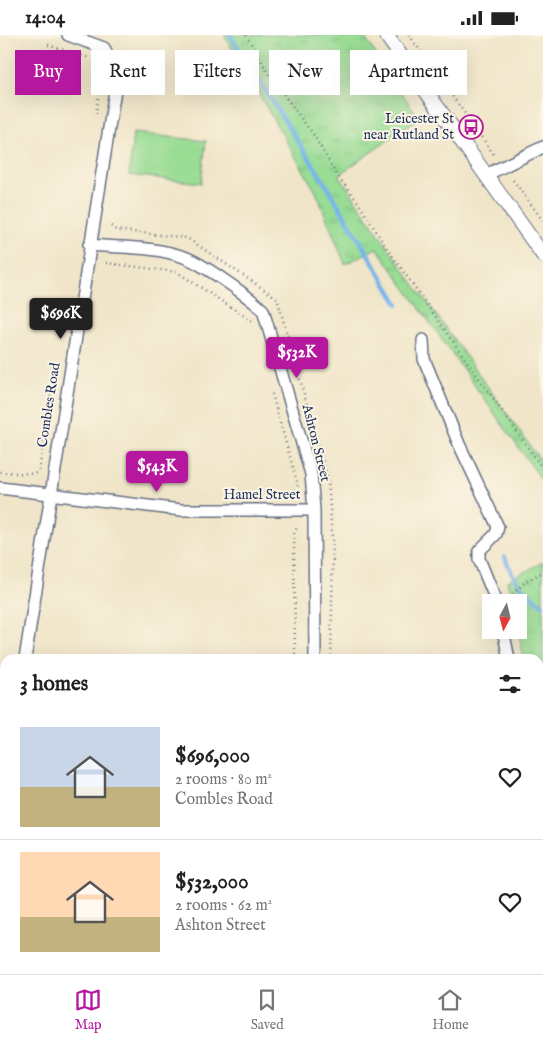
<!DOCTYPE html>
<html lang="en">
<head>
<meta charset="utf-8">
<style>
	:root { --surface:#fff; --page:#f2f2f2; --text:#222; --muted:#767676; --line:#e0e0e0; --accent:#b5179e }
	body { margin:0; font-family:"IM FELL English",serif; background:var(--page); color:var(--text); height:100vh; display:flex; flex-direction:column; font-size:19px; white-space:nowrap }
	* { box-sizing:border-box; margin:0 }
	p { font-size:16px; color:var(--muted) }
	.icon { flex:none; width:28px; height:28px; fill:none; stroke:currentColor; stroke-width:2; stroke-linecap:round; stroke-linejoin:round }
	.map { position:relative; flex:1; overflow:hidden }
	.panel { position:absolute; left:0px; top:619px; width:544px; height:321px; display:flex; flex-direction:column; background:var(--surface); border-radius:15px 15px 0 0; box-shadow:0 5px 20px #0002 }
	.panel>* { flex:none }
	.hud { position:absolute; left:15px; top:15px; width:514px; height:45px; display:flex; gap:10px }
	.needle { width:32px; rotate:187deg }
	.fabs { position:absolute; left:482px; top:559px; display:grid; gap:10px }
	.fabs a { display:grid; place-items:center; width:45px; height:45px; border-radius:0px; background:var(--surface); box-shadow:0 5px 20px #0002; font-size:25px }
	.price { position:absolute; translate:-50% -42px; padding:0 11px; border-radius:5px; background:var(--accent); color:#fff; font-size:16px; line-height:32px; filter:drop-shadow(0 1px 2px #0008) }
	.price::after { content:''; position:absolute; left:50%; top:30px; width:15px; height:11px; margin-left:-8px; background:inherit; clip-path:polygon(0 0,100% 0,50% 100%) }
	.price.current { background:#222; color:#fff }
	ul { padding:0; list-style:none }
	li { display:flex; align-items:center; gap:15px; height:125px; padding:0 20px }
	li+li { border-top:1px solid var(--line) }
	li span { display:grid; place-items:center; flex:none; width:140px; height:100px; border-radius:0px; color:#555 }
	li>.icon { margin-inline-start:auto }
	span .icon { width:60px; height:60px; fill:#fffc; stroke-width:1 }
	li b { font-size:21px }
	h2 { display:flex; justify-content:space-between; align-items:center; height:60px; padding:0 20px; font-size:21px }
	.tag { padding:0 18px; border-radius:0px; background:var(--surface); box-shadow:0 5px 20px #0002; font-size:18px; line-height:45px }
	.tag.current { background:var(--accent); color:#fff }
	.status { display:flex; justify-content:space-between; align-items:center; height:35px; padding:0 25px; background:var(--surface); direction:ltr }
	.status svg { height:14px; fill:currentColor }
	.menu { display:flex; justify-content:space-around; align-items:center; height:70px; border-top:1px solid var(--line); background:var(--surface); font-size:14px; color:var(--muted) }
	.menu a { display:grid; justify-items:center; gap:2px }
	.menu .current { color:var(--accent) }
	.map>svg:first-child { display:block }
	.grass { fill:#99dc94; stroke:#5a8679 }
	.park { fill:url(#park-tufts); stroke:#5a8679 }
	.lines { fill:none; stroke-linecap:round; stroke-linejoin:round }
	.stream { stroke:#77b5ea; stroke-width:4.5 }
	.minor-casing { stroke:#666f83; stroke-width:14 }
	.tertiary-casing { stroke:#666f83; stroke-width:16 }
	.path { stroke:#666f83; stroke-width:2.5; stroke-dasharray:1 4; stroke-linecap:butt }
	.minor { stroke:#fff; stroke-width:11 }
	.tertiary { stroke:#fff; stroke-width:14 }
	.labels { text-anchor:middle; dominant-baseline:central; stroke-width:4; stroke-linejoin:round; paint-order:stroke }
	.poi-label { font-size:14px; fill:#1b2f5e; stroke:#fcf5e5; text-anchor:end }
	.street-label { font-size:14px; fill:#1b2f5e; stroke:#fcf5e5 }
</style>
</head>
<body>
<div class="status"><b>14:04</b><svg viewBox="0 0 49 12"><path d="M0 12V9h3v3zM5 12V6h3v6zM10 12V3h3v9zM15 12V0h3v12zM26 1h20v11H26zM47 4h2v5h-2z"/></svg></div>
<div class="map">
<svg width="543" height="939" viewBox="0 0 543 939">
	<defs>
		<pattern id="park-tufts" width="24" height="20" patternUnits="userSpaceOnUse" patternTransform="scale(1.25)"><rect width="24" height="20" fill="#99dc94"/><path d="M3 7l-1-3M5 7V3M7 7l1-3M15 17l-1-3M17 17v-4M19 17l1-3" fill="none" stroke="#83bd82"/></pattern>
	</defs>
	<rect width="100%" height="100%" fill="#fcf5e5"/>
	<filter id="ink" filterUnits="userSpaceOnUse"><feTurbulence type="fractalNoise" baseFrequency=".02" numOctaves="2"/><feDisplacementMap in="SourceGraphic" scale="10" xChannelSelector="R" yChannelSelector="G"/><feConvolveMatrix kernelMatrix="1 2 1 2 8 2 1 2 1" color-interpolation-filters="sRGB"/></filter>
	<filter id="wash" filterUnits="userSpaceOnUse"><feTurbulence type="fractalNoise" baseFrequency=".0096" numOctaves="4" result="noise"/><feDisplacementMap in="SourceGraphic" scale="20" xChannelSelector="R" yChannelSelector="G"/><feGaussianBlur stdDeviation="1.12" result="paint"/><feColorMatrix in="noise" values="0 0 0 0 0 0 0 0 0 0 0 0 0 0 0 0 0 1.4 0 .05"/><feComposite in="paint" operator="in"/></filter>
	<g filter="url(#wash)">
		<rect width="100%" height="100%" fill="#f0e5c8"/>
		<!-- grass -->
		<path class="grass" d="M133,98L206,106L201,148L129,140Z"/>
		<!-- park -->
		<path class="park" d="M224,0H363L419,83L339,140L384,207L543,429V447L377,213L345,229L316,157Z
			M543,527V710L539,691V624H524L518,595L519,568L512,567L507,546Z"/>
		<g class="lines">
			<!-- stream -->
			<path class="stream" d="M230,0L328,153L398,269
				M505,522C513,545 523,556 543,570"/>
		</g>
	</g>
	<g filter="url(#ink)">
		<g class="lines">
			<!-- minor casing -->
			<g class="minor-casing">
				<path id="minor" d="M486,140L543,112
					M89,210C120,213 154,211 184,222C202,228 248,261 263,275L311,439L314,475L315,624
					M423,305L424,324L459,409L498,492L496,499L479,516V524L497,568
					M0,453L181,475H314
					M503,595L509,624
					M25,624L116,49L115,33L104,13L68,0
					M0,703H5
					M539,758L543,777
					M108,939V935
					M312,939V935"/>
			</g>
			<!-- tertiary casing -->
			<g class="tertiary-casing">
				<path id="tertiary" d="M386,0L543,220"/>
			</g>
			<!-- path -->
			<path class="path" d="M246,0L270,41L313,99L337,140L358,167L384,209L543,434
				M409,0L495,121
				M48,10L90,23
				M96,79L101,41
				M513,145L543,186
				M111,191L116,195L187,203L277,263L328,444L333,517L331,624
				M106,228L177,237L252,286
				M272,359L298,450L295,455L299,458
				M0,437L34,439L39,436L54,338
				M509,563L526,546L543,537
				M295,624L294,498L298,490
				M0,718H5
				M293,939V935
				M330,939V935"/>
			<!-- minor -->
			<use href="#minor" class="minor"/>
			<!-- tertiary -->
			<use href="#tertiary" class="tertiary"/>
		</g>
	</g>
	<!-- icons -->
	<defs>
		<g id="bus-ring" transform="scale(1.25)"><circle r="9.5" fill="#fcf5e5" stroke="#b5179e" stroke-width="1.5"/><path d="M-5-6H5V4H4V6H2V4H-2V6H-4V4H-5ZM-3.5-4V0h7V-4ZM-3.5 1.2v1.5H-2V1.2ZM2 1.2v1.5H3.5V1.2Z" fill="#b5179e"/></g>
	</defs>
	<g fill-rule="evenodd">
		<use href="#bus-ring" x="471" y="92"/>
	</g>
	<g class="labels">
		<!-- poi labels -->
		<g class="poi-label">
			<text x="454" y="84">Leicester St<tspan x="454" dy="16">near Rutland St</tspan></text>
		</g>
		<!-- street labels -->
		<g class="street-label">
			<text transform="translate(49 370) rotate(-81)">Combles Road</text>
			<text transform="translate(316 408) rotate(76)">Ashton Street</text>
			<text x="262" y="460">Hamel Street</text>
		</g>
	</g>
</svg>
<div class="fabs">
<a><svg class="needle" viewBox="-14 -14 28 28"><path d="M0-13l5 13h-10z" fill="#e53935"/><path d="M0 13l5-13h-10z" fill="#767676"/></svg></a>
</div>
<b class="price current" style="left:61px;top:305px">$696K</b>
<b class="price" style="left:297px;top:344px">$532K</b>
<b class="price" style="left:157px;top:458px">$543K</b>
<div class="hud">
<a class="tag current">Buy</a>
<a class="tag">Rent</a>
<a class="tag">Filters</a>
<a class="tag">New</a>
<a class="tag">Apartment</a>
</div>
<section class="panel">
<h2>3 homes<svg class="icon" aria-label="filters" viewBox="0 0 24 24"><path d="M4 7h16M4 17h16"/><circle cx="9" cy="7" r="2"/><circle cx="15" cy="17" r="2"/></svg></h2>
<ul>
<li><span style="background:linear-gradient(#c9d6e8 60%,#c2b280 0)"><svg class="icon" aria-label="home" viewBox="0 0 24 24"><path d="M3 11l9-7 9 7M6 9v11h12V9"/></svg></span><div><b>$696,000</b><p>2 rooms · 80 m²</p><p>Combles Road</p></div><svg class="icon" aria-label="heart" viewBox="0 0 24 24"><path d="M12 20l-8-8c-3-5 5-10 8-4 3-6 11-1 8 4z"/></svg></li>
<li><span style="background:linear-gradient(#ffd9b3 65%,#c2b280 0)"><svg class="icon" aria-label="home" viewBox="0 0 24 24"><path d="M3 11l9-7 9 7M6 9v11h12V9"/></svg></span><div><b>$532,000</b><p>2 rooms · 62 m²</p><p>Ashton Street</p></div><svg class="icon" aria-label="heart" viewBox="0 0 24 24"><path d="M12 20l-8-8c-3-5 5-10 8-4 3-6 11-1 8 4z"/></svg></li>
</ul>
</section>
</div>
<nav class="menu">
<a class="current"><svg class="icon" aria-label="map" viewBox="0 0 24 24"><path d="M3 6l6-2 6 2 6-2v14l-6 2-6-2-6 2zM9 4v14M15 6v14"/></svg>Map</a>
<a><svg class="icon" aria-label="saved" viewBox="0 0 24 24"><path d="M7 4h10v16l-5-4-5 4z"/></svg>Saved</a>
<a><svg class="icon" aria-label="home" viewBox="0 0 24 24"><path d="M3 11l9-7 9 7M6 9v11h12V9"/></svg>Home</a>
</nav>
</body>
</html>
